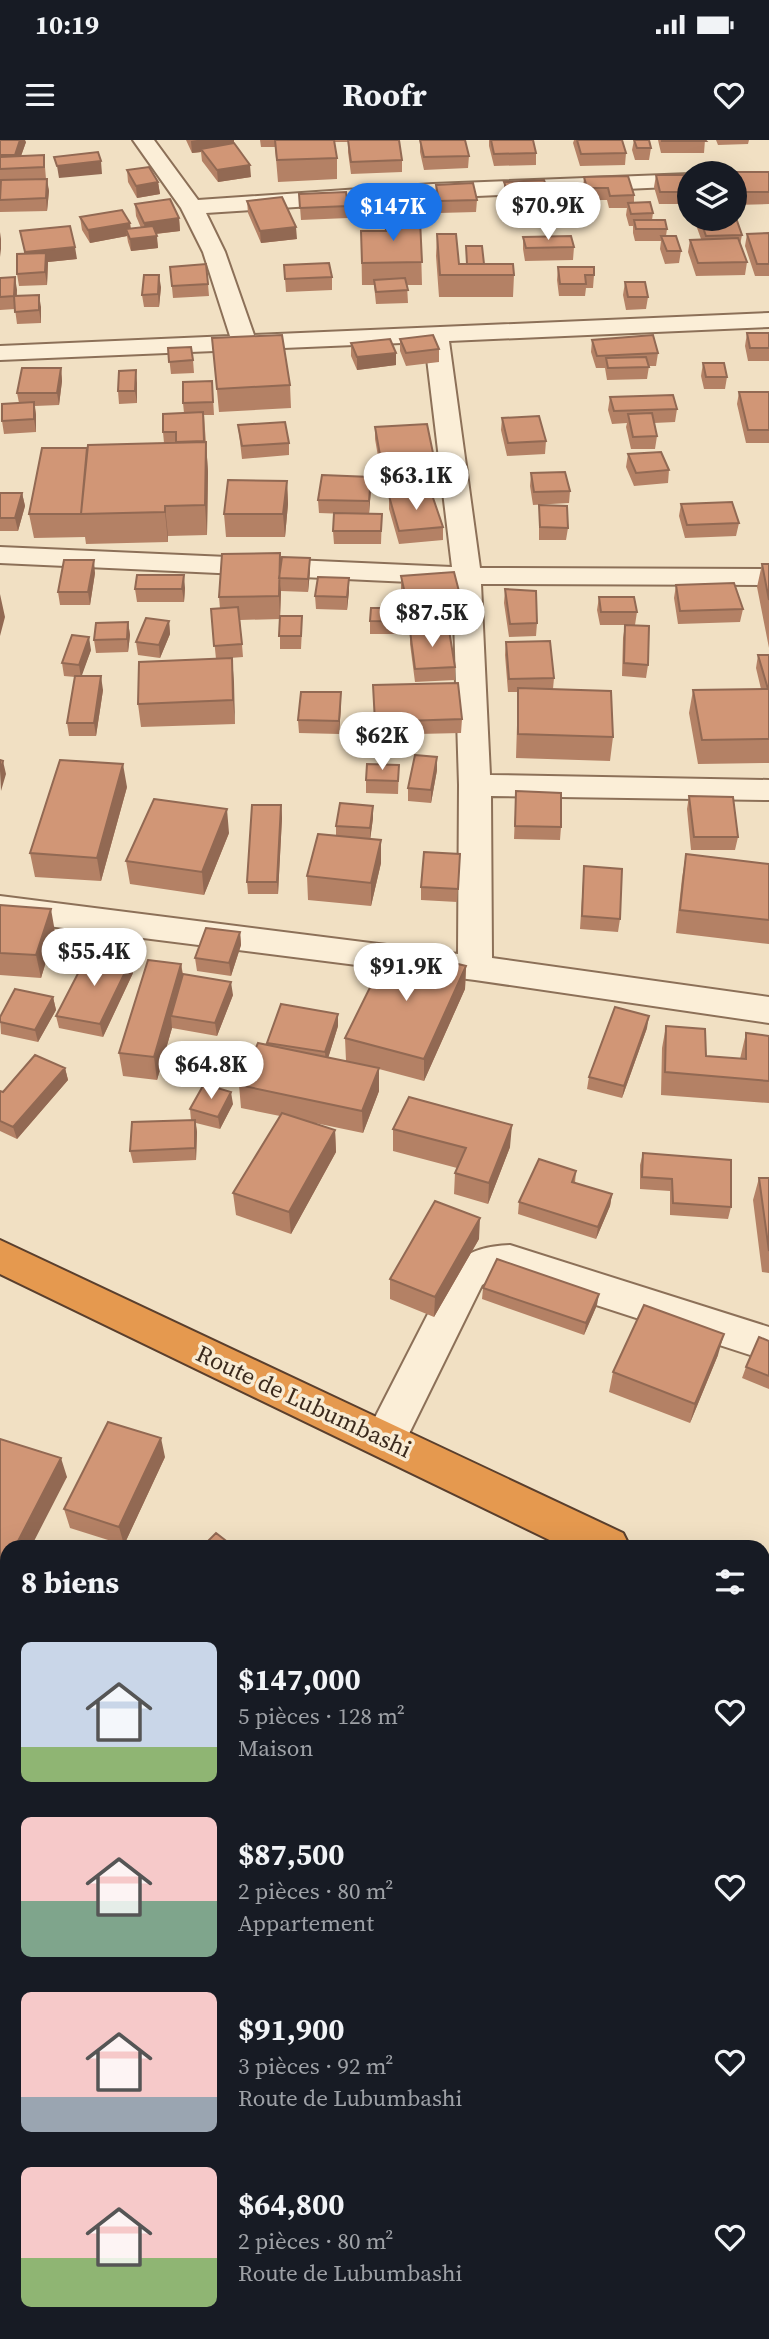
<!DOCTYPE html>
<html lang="fr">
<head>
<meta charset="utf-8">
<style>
	:root { --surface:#171b24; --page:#242831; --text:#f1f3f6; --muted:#9ea1a6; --accent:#1a73e8 }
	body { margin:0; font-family:"Source Serif 4",serif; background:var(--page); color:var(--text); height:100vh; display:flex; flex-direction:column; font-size:26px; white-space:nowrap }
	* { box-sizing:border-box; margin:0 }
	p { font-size:23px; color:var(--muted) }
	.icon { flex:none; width:38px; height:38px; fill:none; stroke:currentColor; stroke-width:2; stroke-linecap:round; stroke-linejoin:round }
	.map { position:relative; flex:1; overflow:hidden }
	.panel { position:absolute; left:0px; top:1400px; width:770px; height:800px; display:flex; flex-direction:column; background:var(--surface); border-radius:21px 21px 0 0; box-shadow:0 7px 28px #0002 }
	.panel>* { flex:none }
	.tools { position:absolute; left:677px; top:21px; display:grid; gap:14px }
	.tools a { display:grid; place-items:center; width:70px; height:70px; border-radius:50%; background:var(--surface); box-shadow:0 7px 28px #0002; font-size:35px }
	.price { position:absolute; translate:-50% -60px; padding:0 16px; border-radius:24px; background:#fff; color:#222; font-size:23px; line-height:46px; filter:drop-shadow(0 2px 4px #0008) }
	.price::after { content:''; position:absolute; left:50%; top:42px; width:21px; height:16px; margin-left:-10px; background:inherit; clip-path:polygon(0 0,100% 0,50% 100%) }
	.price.selected { background:var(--accent); color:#fff }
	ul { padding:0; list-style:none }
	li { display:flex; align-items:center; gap:21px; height:175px; padding:0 21px }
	li span { display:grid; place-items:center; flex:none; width:196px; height:140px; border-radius:10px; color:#555 }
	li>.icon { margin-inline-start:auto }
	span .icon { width:84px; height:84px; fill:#fffc; stroke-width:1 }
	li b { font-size:30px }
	h2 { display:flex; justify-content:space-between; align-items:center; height:84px; padding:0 21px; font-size:30px }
	.status { display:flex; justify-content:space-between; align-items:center; height:49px; padding:0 35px; background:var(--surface); direction:ltr }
	.status svg { height:19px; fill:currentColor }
	header { display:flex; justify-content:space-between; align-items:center; height:91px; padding:0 21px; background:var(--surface); font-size:32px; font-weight:700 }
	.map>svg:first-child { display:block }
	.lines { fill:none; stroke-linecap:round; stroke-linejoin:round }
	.minor-casing { stroke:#8c7058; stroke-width:4 }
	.highway-casing { stroke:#5a3f2d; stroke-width:4 }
	.minor { fill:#fbeed7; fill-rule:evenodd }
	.highway { fill:#e5994f; fill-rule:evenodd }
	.wall { fill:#b48165 }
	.shaded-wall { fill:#926953 }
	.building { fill:#d19676; stroke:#926953; stroke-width:2 }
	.labels { text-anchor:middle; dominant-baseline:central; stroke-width:7; stroke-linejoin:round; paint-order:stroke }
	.street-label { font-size:24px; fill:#3b2a1d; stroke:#f8ebd3 }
</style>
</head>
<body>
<div class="status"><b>10:19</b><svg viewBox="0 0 49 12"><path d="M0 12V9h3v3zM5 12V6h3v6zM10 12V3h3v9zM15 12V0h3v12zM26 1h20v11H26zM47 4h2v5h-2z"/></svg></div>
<header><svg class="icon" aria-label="menu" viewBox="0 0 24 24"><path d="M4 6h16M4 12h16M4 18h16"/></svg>Roofr<svg class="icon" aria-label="heart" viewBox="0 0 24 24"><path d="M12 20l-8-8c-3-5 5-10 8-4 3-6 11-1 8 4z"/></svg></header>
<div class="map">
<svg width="769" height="2199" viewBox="0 0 769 2199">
	<rect width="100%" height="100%" fill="#f1e0c3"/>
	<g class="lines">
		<!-- minor casing -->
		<g class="minor-casing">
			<path id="minor" d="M133,0H154L198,60L433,44L690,34V46L433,58L206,73L225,112L254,195L769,173V187L449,201L480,428L769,429V445L481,444L490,635L769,640V660L491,656L492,818L769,857V883L475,840L0,780V756L458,814L459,645L453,444L0,423V407L452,427L425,202L0,220V206L230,196L203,112L181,68Z
				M510,1105L769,1187V1221L510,1137L493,1138L482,1145L400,1312L385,1317L370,1312L364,1299L454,1123C473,1110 487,1106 510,1105Z"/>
		</g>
		<!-- highway casing -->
		<g class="highway-casing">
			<path id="highway" d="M0,1100L623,1393L630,1407H564L0,1134Z
				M763,1463L769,1465V1508L763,1506Z"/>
		</g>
		<!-- minor -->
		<use href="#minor" class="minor"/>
		<!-- highway -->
		<use href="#highway" class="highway"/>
	</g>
	<!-- wall -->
	<path class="wall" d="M0,0L26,2L21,16L44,15L46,39L49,51L47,71L0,72Z
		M186,0H234V3L251,37L218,42L202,21L201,12L192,13Z
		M260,0H334L337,18V39L278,42L275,7H261Z
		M335,0H399L402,20V32L351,34L348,12V2H335Z
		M420,0L469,16L468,28L424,30L420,12Z
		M489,0H533L536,13V25L494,26L489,6Z
		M574,0H622L626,13L625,25L580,26L573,3Z
		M634,0H649L651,8L649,20H635L632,10Z
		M658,0H705L704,13H661Z
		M716,0H749L748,4L718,5Z
		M127,30L158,42L160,54L137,58L128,42Z
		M730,32H769V64L735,65V33H730Z
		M656,35H690V64H659L654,47Z
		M584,37L634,55V63L653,73L652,80L667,89L666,96L681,111L679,123L665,124L660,109L661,101H635L633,93V86H629L626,75L627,68H609L607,60H585L583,49Z
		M504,42L550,55L549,68L509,70L504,55Z
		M436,45L477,60L476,72L439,73L435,57Z
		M364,52L420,71L422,145H407L408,163L376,164L374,145H362L361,91H385V84L367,85L365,64Z
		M299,54L348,66V78L301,80Z
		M247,61L297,99L261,103L248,73Z
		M135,64L179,78L180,91L156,94L158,108L131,111L128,102L127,96L90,103L82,90L80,77L130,83L131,89L141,88L136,76Z
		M697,79H735L742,95L740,105L747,122L745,135L696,136L688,112L690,100L701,99L696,85Z
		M20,91L77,119L48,122L47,145L19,146L17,134L25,114Z
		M769,93V136H755L745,106L747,94Z
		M437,94L459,124H466V106L484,124L514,135L513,157H439L436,116Z
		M523,97L574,107L573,120L525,121L523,109Z
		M284,125L332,137V150L286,152Z
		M170,127L208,144L209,156L173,158Z
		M558,127L594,135L593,148H586L585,156H559L557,140Z
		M15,137L17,156L41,167V183L17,184L15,169L0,170V138Z
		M625,142L648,157L646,169L626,170L623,155Z
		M161,147L159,167H144L142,155Z
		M747,193H769V221H748L745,206Z
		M212,198L290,245L291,268L219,272Z
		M400,199L439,209V222L406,226L400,211Z
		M592,200L658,213L656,226H649L647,239L607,240L605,228H596L591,212Z
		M351,203L396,225L357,230L351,216Z
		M168,208L193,220L194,233L171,234Z
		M703,223L727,237L725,249H704L701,236Z
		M61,228L62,241L59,265L35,266L36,275V292L4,294L2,281L19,263L17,253Z
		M212,241L214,275H204L208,332L207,395L168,396V402L86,404L85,397L34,398L29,374L87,308L164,303L163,292L184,273L183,263Z
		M137,243V263L119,264L118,251Z
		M739,252H769V303H746L737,264Z
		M610,257L677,269L675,282L654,283L657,296L655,309H631L626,287L627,283L612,284L608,270Z
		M502,278L546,301L545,314L507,316L501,290Z
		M238,285L289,303V315L242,319Z
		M375,287L433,313V326L380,328L375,299Z
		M628,314L669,330L668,343L634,346L626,327Z
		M388,328L438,341L437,354H432L443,387V400L399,404L389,369V356L402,355H389Z
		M531,333L570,351L569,363L533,365L530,346Z
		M371,337L369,374H382L381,404H334L333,391L345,374L319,373L318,360Z
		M287,341L288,364L285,397H226L224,374Z
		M0,353H22L25,366L18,391H0Z
		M681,364L739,383L736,396L685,398L679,376Z
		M539,365L568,388L566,400H539Z
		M280,413L281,429L310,418V431L308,452L281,451L280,477L302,489L301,509H280V479L240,480L243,517L217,519L232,518L235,584L141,587L138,564L216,519L211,469H220L219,457Z
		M762,424H769V508L757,447Z
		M95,433L90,465H60L58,452Z
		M401,436L461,459L460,473H445V490L455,527V540L415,542L410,504V494H370V481L405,468L401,449Z
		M676,445L743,469L740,482L678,484L674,458Z
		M185,448L184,462H137L135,449Z
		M505,449L537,483L536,496L509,497L504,463Z
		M349,451L347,470L316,469L315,456Z
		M599,457L637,472L635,485H600L597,470Z
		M169,481L170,494L160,518L138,515L136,502Z
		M128,482L130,495L128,512L96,513L94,500Z
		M625,485L648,525L646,538L622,536L623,498Z
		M506,502L554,538L553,549L613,597L610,621L516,618L518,552H508L505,515Z
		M91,510L81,536L103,550L96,596H69L67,583L75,537L64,536L62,523Z
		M758,515H769V623L698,624L689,573L693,550L761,549L756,528Z
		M373,545L462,579L461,593L375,595Z
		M341,565L339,594L299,593L298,580Z
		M399,625L398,654L366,653V640Z
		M437,630L431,663L408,661V648Z
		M127,647L101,741L35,737L30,713Z
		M516,651L561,687L560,700L514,699Z
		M689,656L738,697L735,710H691L687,669Z
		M281,665L282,678L278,754H248L247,742Z
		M373,666V678L370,699L381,700V723L371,766L308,760L307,736L336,695V686Z
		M229,693L204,755L130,744L126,721Z
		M460,714L457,762L421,760V747Z
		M686,714L769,724V804L676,793L682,738Z
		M584,726L620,779L618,792L580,789Z
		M0,765L55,792L41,838L0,835Z
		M240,792L241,805L231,836L197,831L195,818Z
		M181,824L183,834L233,855L217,896L172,888L157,940L123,936L119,913Z
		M466,826L465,849L424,941L379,929V951L363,993L315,983L335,990L336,1012L291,1094L236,1075L233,1053L280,976L241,968L239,945L267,905V903L338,886L328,918L359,924L346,921L345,898Z
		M133,833L103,897L59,888L56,876Z
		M53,857L56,870L38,902L1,894L0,877Z
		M666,886L706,916L740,919L746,893L769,896V963L661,955L662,908Z
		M647,888L622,958L587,949L589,937Z
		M65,928L68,940L17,999L0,991V951L3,952Z
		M233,964L220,989L196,983L197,992L196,1020L133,1023L130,1011L191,980L190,969Z
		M393,989L510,1007L488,1064L454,1054L455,1033L457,1028L393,1011Z
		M643,1013L731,1067L728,1079L670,1075V1051L640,1049V1025Z
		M576,1031L575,1043L612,1054L610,1066L596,1099L518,1074L519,1062Z
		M759,1038H769V1133L762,1132L753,1060Z
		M479,1099L434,1177L390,1159V1139Z
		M483,1148L597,1165L584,1195L482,1159Z
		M769,1201V1249L742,1238L746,1227Z
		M718,1215L690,1283L609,1252L613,1232Z
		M0,1299L67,1337L7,1407V1448L0,1445Z
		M165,1317L124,1405L70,1388L64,1369Z
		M0,1519L7,1522V1566L0,1563Z
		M763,1541L769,1544V1572L766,1577L763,1576Z
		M763,1935L769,1939V2112L763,2109Z
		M545,2193H763L769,2199H554Z"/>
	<!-- shaded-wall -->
	<path class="shaded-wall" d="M20,0H25L26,2L17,27L15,15Z
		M197,0H234V7L201,9V12L192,13L191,1Z
		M101,21L102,34L59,38L57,26Z
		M250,25L251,37L218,42L217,30Z
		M47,39L49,51L47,71L46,58Z
		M158,42L160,54L137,58L136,46Z
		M179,78L180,91L145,95L144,83Z
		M130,83L131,96L126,89L127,96L90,103L88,90Z
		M296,87L297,99L261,103L260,91Z
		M0,92L1,99V117L0,109Z
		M157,96L158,108L131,111L130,99Z
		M75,107L77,119L48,122L47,145L45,132L27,124L25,112Z
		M159,135L161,147L159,167L158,154Z
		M15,137L17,150L16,169L14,156Z
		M39,155L41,167V183L39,170Z
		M396,213V225L357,230V217Z
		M61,228L62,241L59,265L57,253Z
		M136,230L137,243V263L135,251Z
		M34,262L36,275V292L34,279Z
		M203,272L205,309L206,302L208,332L207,395L205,365Z
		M371,337V350L369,374V361Z
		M287,341L288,364L285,397L283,374Z
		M22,353L25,366L18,391L15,378Z
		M165,366L168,396V402L165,372Z
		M280,413L281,438H279L281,451L280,479L279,456Z
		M310,418V431L308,452V439Z
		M94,420L95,433L90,465L88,452Z
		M184,435L185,448L184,462L182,449Z
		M349,438V451L347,470V457Z
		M0,454L5,477L0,496Z
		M169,481L170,494L160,518L159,505Z
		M128,482L130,495L128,512L127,499Z
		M89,497L91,510L81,538L79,525Z
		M232,518L234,542L235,584L233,560Z
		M101,536L103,550L96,596L94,583Z
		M341,552V565L339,594V581Z
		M437,617V630L431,663V650Z
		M3,621L6,634L1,651L0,631Z
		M123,624L127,647L101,741L97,718Z
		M281,665L282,678L278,754L277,742Z
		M373,666V678L370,701V688Z
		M227,669L229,693L204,755L202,732Z
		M381,700V723L371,766V743Z
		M51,769L55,792L41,838L36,815Z
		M240,792L241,805L231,836L229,823Z
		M131,820L133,833L103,897L100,884Z
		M181,824L184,847L171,876L172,888L157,940L154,917Z
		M466,826L465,849L424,941V919Z
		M231,842L233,855L217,896L215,883Z
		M53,857L56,870L38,902L35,890Z
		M338,874V886L326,925L325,912Z
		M649,876L647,888L622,958L624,946Z
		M65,928L68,940L17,999L13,987Z
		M379,928V951L363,993L362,971Z
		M231,952L233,964L220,989L218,977Z
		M195,980L197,992L196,1020L195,1008Z
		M512,985L510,1007L488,1064L489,1043Z
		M335,990L336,1012L291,1094L289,1072Z
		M612,1054L610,1066L596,1099L598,1087Z
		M480,1078L479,1099L434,1177L435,1157Z
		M599,1154L597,1165L584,1195L586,1183Z
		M724,1194L718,1215L690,1283L695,1264Z
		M161,1298L165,1317L124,1405L119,1387Z
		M61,1318L67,1337L31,1407H15Z
		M7,1423V1441L3,1431Z
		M7,1818V1843L0,1854V1829Z
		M7,2039V2051L0,2062V2051Z"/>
	<!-- building -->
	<path class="building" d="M0,0H20L15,15H0Z
		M275,0H334L337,18L277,20Z
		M348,0H399L402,20L351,22Z
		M420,0H465L469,16L424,17Z
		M491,0H533L536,13L494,14Z
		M577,0H622L626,13L581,14Z
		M634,0H649L651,8H637Z
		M662,0H705L706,1H662Z
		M234,3L250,25L217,30L201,9Z
		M98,12L101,21L57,26L54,17Z
		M44,15V27L0,29V17Z
		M149,27L158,42L136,46L127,30Z
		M730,32H769V52H736L735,48V33H730Z
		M656,35H690V52H660Z
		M628,36L634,55L610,56L608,48H587L584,37Z
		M47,39L46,58L0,60L1,40Z
		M544,40L550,55L510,58L504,42Z
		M473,43L477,60L439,61L436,45Z
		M416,50L420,71L367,72L364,52Z
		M346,52L348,66L300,68L299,54Z
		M282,57L296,87L260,91L247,61Z
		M170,59L179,78L144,83L135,64Z
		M650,62L653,73L631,74L628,63Z
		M122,70L130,83L88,90L80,77Z
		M735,75L742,95L706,96L700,79H735Z
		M385,80H420L422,122L362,123L361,91H386Z
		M634,80H665L667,89H636Z
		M70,86L75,107L25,112L20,91Z
		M153,86L157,96L130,99L126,89Z
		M769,93V124H757L747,94Z
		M437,94H456L459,124H513L514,135H440Z
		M571,96L574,107L526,108L523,97Z
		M661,96H676L681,111H667Z
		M738,98L747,122L698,123L690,100Z
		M466,106H482L484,124H467Z
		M46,113L45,132L17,134V114Z
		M329,123L332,137L285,139L284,125Z
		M206,124L208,144L172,146L170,127Z
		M558,127H594V135H585L586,144H560Z
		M144,135H159L158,154L142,155Z
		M15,137L14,156L0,157V138Z
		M405,138L408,150L376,152L374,140Z
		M625,142H645L648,157H628Z
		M39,155V170L15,172L14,156Z
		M747,193H769V208H750Z
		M282,195L290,245L217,249L212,198Z
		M433,195L439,209L406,213L400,199Z
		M653,195L658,213L597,216L592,200Z
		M390,199L396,213L357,217L351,203Z
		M191,207L193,220L169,222L168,208Z
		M646,217L649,227L608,228L606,218Z
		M703,223H724L727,237H706Z
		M22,228H61L57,253H17Z
		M136,230L135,251H118L119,231Z
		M212,241L213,262L183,263V242Z
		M739,252H769V290H748Z
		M673,255L677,269L614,271L610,257Z
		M34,262V279L2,281V264Z
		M203,272L204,301L176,302V292H163V274Z
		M652,273L657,296L633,297L628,274Z
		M539,276L546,301L508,303L502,278Z
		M285,282L289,303L242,306L238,285Z
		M427,284L433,313L380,315L375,287Z
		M206,302L205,365L165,366V372L81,374L88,305Z
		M42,308H87L81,374H29Z
		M661,312L669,330L636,333L628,314Z
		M388,328H436L438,341L389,342Z
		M565,332L570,351L534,352L531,333Z
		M322,335L371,337L369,361L318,360Z
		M228,340L287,341L283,374H224Z
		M431,352L443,387L399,391L389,356Z
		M0,353H22L15,378H0Z
		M732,362L739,383L687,385L681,364Z
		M539,365L567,366L568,388L540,387Z
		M334,373L382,374L381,391H333Z
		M280,413L279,456L219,457L222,414Z
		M282,417L310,418L308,439L279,438Z
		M64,420H94L88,452H58Z
		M762,424H769V460Z
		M454,432L461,459L407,463L401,436Z
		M137,435H184L182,449H135Z
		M318,437L349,438L347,457L315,456Z
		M734,443L743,469L680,471L676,445Z
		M505,449L536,451L537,483L510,484Z
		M599,457H634L637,472H601Z
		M238,467L242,504L214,506L211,469Z
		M371,468H445V482L370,481Z
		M280,476H302L301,496H279Z
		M146,478L169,481L159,505L136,502Z
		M128,482L127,499L94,500L96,483Z
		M625,485L649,486L648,525L624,523Z
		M449,490L455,527L415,529L410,491Z
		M72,495L89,497L79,525L62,523Z
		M550,501L554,538L509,539L506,502Z
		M758,515H769V549H768Z
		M232,518L233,560L138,564L139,522Z
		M75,536H101L94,583H67Z
		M458,543L462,579L375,582L373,545Z
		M518,548L611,551L613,597L518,594Z
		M769,549V599L702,600L693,550Z
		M301,552H341L339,581L298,580Z
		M415,615L437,617L431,650L408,648Z
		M0,620L3,621L0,631Z
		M60,620L123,624L97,718L30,713Z
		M367,624L399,625L398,641L366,640Z
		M516,651L561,653V687L515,686Z
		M689,656L733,657L738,697H694Z
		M154,659L227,669L202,732L126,721Z
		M340,663L373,666L370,688L336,686Z
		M252,665H281L277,742H247Z
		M318,694L381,700L371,743L307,736Z
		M424,712L460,714L458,749L421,747Z
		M686,714L769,724V780L680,770Z
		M584,726L622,729L620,779L582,776Z
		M0,765L51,769L36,815L0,813Z
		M206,788L240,792L229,823L195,818Z
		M390,807L466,826L424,919L345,898Z
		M89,812L131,820L100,884L56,876Z
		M148,820L181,824L154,917L119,913Z
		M183,834L231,842L215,883L171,876Z
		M15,849L53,857L35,890L0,882V877Z
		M281,864L338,874L325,912L267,903Z
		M615,867L649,876L624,946L589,937Z
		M666,886L705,889L706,916L746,919V893L769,896V941L665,932Z
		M258,903L379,928L362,971L239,945Z
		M35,915L65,928L13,987L0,981V951L3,952Z
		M204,944L231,952L218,977L190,969Z
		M409,957L512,985L489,1043L455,1033L466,1008L393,989Z
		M282,973L335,990L289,1072L233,1053Z
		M195,980V1008L130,1011L132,982Z
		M643,1013L731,1020V1067L673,1063L672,1039L642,1037Z
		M539,1019L576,1031L572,1042L612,1054L598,1087L519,1062Z
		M759,1038H769V1111Z
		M435,1061L480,1078L435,1157L390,1139Z
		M497,1119L599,1154L586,1183L483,1148Z
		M644,1165L724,1194L695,1264L613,1232Z
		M759,1197L769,1201V1236L746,1227Z
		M108,1282L161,1298L119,1387L64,1369Z
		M0,1299L61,1318L15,1407H7V1423L3,1431L0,1430Z
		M216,1393L234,1407H202Z
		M0,1519L7,1522V1559L0,1556Z
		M763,1541L769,1544V1568L763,1565Z
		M0,1663L7,1667V1818L0,1829Z
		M763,1935L769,1939V2101L763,2097Z
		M0,1987L7,1992V2039L0,2051Z
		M763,2117L769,2121V2199H568L559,2193H763Z
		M23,2193H159L165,2198L164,2199H19Z"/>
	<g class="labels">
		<!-- street labels -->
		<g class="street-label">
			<text transform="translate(304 1261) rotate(25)">Route de Lubumbashi</text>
		</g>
	</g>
</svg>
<div class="tools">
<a><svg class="icon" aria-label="layers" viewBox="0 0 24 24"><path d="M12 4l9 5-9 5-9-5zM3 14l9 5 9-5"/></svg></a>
</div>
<b class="price" style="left:548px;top:102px">$70.9K</b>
<b class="price selected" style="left:393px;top:103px">$147K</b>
<b class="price" style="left:416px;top:372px">$63.1K</b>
<b class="price" style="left:432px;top:509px">$87.5K</b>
<b class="price" style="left:382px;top:632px">$62K</b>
<b class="price" style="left:94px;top:848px">$55.4K</b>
<b class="price" style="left:406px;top:863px">$91.9K</b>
<b class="price" style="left:211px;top:961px">$64.8K</b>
<section class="panel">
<h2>8 biens<svg class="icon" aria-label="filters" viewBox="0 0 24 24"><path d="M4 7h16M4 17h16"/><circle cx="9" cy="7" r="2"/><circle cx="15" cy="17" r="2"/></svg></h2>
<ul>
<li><span style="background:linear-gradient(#c9d6e8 75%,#8fb573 0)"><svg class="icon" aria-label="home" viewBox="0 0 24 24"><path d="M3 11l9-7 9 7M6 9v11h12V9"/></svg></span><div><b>$147,000</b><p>5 pièces · 128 m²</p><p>Maison</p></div><svg class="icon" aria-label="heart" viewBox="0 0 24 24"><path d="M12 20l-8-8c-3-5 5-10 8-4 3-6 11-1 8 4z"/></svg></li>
<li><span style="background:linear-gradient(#f6c9c9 60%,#7fa58c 0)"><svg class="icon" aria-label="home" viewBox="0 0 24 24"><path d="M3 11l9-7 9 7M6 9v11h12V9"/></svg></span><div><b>$87,500</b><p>2 pièces · 80 m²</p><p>Appartement</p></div><svg class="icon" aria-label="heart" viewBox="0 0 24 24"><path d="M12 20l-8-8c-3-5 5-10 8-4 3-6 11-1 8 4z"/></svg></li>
<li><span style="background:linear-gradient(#f6c9c9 75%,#9aa5b1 0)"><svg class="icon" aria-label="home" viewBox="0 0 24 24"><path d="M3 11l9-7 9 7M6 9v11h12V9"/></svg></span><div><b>$91,900</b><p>3 pièces · 92 m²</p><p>Route de Lubumbashi</p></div><svg class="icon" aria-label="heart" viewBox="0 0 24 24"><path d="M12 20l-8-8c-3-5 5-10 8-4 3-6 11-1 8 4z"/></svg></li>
<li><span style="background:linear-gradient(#f6c9c9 65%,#8fb573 0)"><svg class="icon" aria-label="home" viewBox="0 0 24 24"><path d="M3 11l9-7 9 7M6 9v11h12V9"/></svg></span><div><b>$64,800</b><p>2 pièces · 80 m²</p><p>Route de Lubumbashi</p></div><svg class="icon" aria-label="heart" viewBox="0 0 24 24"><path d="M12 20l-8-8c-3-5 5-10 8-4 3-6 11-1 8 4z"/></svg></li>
</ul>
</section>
</div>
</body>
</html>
